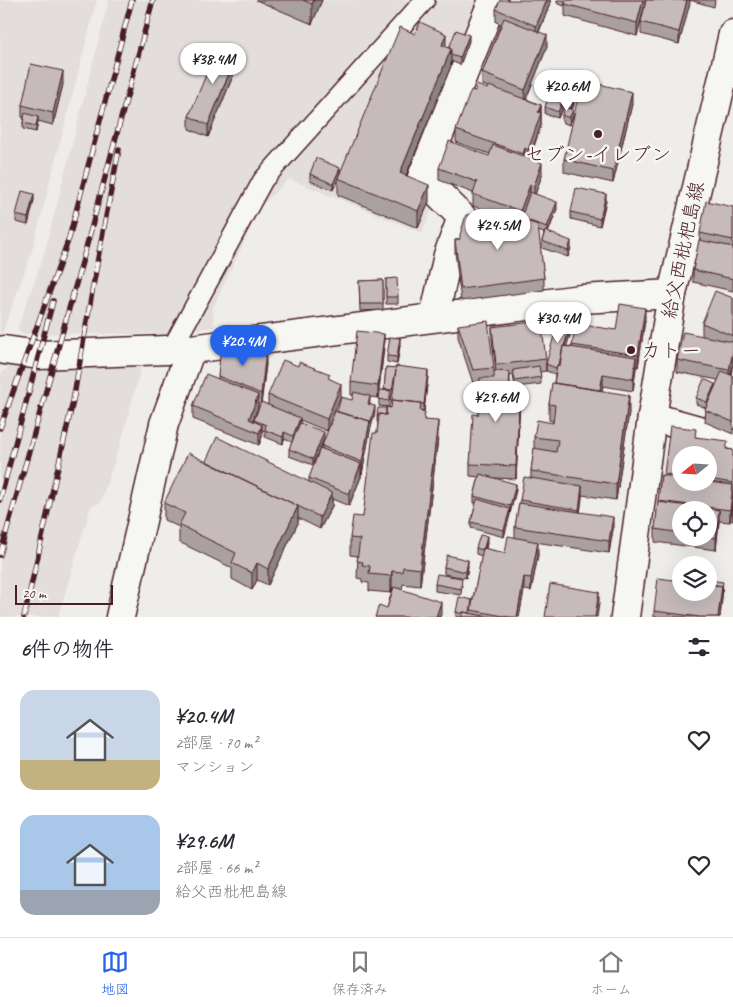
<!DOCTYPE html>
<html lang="ja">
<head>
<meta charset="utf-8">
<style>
	:root { --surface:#fff; --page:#f7f7f7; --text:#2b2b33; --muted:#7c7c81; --line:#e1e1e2; --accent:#2563eb }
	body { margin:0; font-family:Caveat,"Klee One",sans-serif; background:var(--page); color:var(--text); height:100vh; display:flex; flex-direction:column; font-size:19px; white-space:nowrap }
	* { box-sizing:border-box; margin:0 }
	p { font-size:16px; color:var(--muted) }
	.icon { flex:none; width:28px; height:28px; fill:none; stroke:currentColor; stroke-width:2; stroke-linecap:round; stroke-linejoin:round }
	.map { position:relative; height:617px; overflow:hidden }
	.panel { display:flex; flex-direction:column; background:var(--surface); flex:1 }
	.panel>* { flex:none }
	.needle { width:32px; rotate:252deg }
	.buttons { position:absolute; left:672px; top:446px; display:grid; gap:10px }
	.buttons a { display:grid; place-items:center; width:45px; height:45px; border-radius:50%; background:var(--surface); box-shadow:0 5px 20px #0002; font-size:25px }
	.scale { position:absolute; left:15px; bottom:12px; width:98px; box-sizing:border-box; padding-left:5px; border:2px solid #4a1f2b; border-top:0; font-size:14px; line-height:18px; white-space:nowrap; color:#4a1f2b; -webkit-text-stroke:4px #f6f6f2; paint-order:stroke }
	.price { position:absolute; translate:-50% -42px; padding:0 11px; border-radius:18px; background:#fff; color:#222; font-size:16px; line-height:32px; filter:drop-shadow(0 1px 2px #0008) }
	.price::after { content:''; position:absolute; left:50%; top:30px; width:15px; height:11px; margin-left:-8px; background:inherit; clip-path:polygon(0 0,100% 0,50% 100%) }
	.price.on { background:var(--accent); color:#fff }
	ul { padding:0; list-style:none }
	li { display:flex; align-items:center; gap:15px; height:125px; padding:0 20px }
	li span { display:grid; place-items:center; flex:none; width:140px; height:100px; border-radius:15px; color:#555 }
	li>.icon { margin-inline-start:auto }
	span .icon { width:60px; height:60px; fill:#fffc; stroke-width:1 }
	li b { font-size:21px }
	h2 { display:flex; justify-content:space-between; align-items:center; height:60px; padding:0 20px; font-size:21px }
	.menu { display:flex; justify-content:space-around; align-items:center; height:70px; border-top:1px solid var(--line); background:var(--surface); font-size:14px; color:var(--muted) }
	.menu a { display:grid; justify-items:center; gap:2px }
	.menu .on { color:var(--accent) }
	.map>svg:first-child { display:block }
	.built { fill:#e3dedc }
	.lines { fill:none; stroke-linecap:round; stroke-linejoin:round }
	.lane-casing { stroke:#4a1f2b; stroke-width:22 }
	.street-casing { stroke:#4a1f2b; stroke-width:31 }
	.secondary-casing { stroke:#4a1f2b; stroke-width:31 }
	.lane { stroke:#f6f6f2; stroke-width:19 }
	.street { stroke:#f6f6f2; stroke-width:28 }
	.secondary { stroke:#f6f6f2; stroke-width:28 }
	.rail-casing { stroke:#4a1f2b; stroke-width:5.5 }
	.rail { stroke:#f6f6f2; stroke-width:4; stroke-dasharray:11; stroke-linecap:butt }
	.wall { fill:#aaa0a1; stroke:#4a1f2b; fill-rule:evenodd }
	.shaded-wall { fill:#8b8283; stroke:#4a1f2b }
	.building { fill:#c6babb; stroke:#4a1f2b }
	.poi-dot { fill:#4a1f2b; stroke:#f6f6f2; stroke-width:2 }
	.labels { text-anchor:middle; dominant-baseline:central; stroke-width:5; stroke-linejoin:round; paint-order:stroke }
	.poi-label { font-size:20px; fill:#4a1f2b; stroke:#f6f6f2 }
	.street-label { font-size:20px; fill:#4a1f2b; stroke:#f6f6f2 }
</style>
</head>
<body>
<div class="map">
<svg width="733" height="617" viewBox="0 0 733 617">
	<rect width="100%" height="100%" fill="#efedea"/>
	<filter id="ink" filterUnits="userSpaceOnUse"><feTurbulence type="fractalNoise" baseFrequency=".02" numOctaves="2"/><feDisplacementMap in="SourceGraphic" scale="10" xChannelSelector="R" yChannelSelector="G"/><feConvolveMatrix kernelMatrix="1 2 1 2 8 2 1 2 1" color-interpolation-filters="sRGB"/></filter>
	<g filter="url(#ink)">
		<!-- built -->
		<path class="built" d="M0,0H97L31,255L0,339Z
			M109,0H485L414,179L435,202L422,233L289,179L261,206L213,308L214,327L161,334H24L17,329L43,258Z
			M11,366L141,367L122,439L100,503L91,506L58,617H0V377L2,372Z"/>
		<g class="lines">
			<!-- lane casing -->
			<g class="lane-casing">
				<path id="lane" d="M171,350L263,180L425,0"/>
			</g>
			<!-- street casing -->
			<g class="street-casing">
				<path id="street" d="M434,318L448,255L462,217L422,177L493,0
					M4,350L39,355L191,349L581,299L672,294
					M652,417L702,431L733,445
					M120,617L164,424L191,349"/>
			</g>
			<!-- secondary casing -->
			<g class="secondary-casing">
				<path id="secondary" d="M625,617L652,417L672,294L733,34"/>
			</g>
			<!-- lane -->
			<use href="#lane" class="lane"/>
			<!-- street -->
			<use href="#street" class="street"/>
			<!-- secondary -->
			<use href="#secondary" class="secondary"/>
			<!-- rail casing -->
			<g class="rail-casing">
				<path id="rail" d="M0,428L69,238L132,0
					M0,500L53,301
					M0,555L86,248L153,0
					M24,617L73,401L98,258L119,149"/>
			</g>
			<!-- rail -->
			<use href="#rail" class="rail"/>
		</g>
		<!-- wall -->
		<path class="wall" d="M256,0H322L312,24Z
			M550,0V4L539,32L547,47L526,99L541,105V125L530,159L542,175L535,194L557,209L548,233L571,248L568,257L542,248V241L544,233L538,231L544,278V290L461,301L455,252V240L460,239L490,212L473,206V193L439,180V168L489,156L490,154L456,142V130L475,91L487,89L488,87L482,85V73L501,24L496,22V9Z
			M557,0H715L714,7L690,0L679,44L641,34V22L645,4L637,36L565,16V4L566,1L564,6L557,3Z
			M469,41L460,65L451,61V66L406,175L429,202L418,228L338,195V179L333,190L310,181V174L340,173L446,47L449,48Z
			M237,66L208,137L189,129V116Z
			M63,84L53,125L38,121L36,132L23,129V123L24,118L22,117V105Z
			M569,96L574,105L572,110L573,117L569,125L562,122V115L565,106L562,105V109L558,118L545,114V107L558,101V97Z
			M632,104L613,183L564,172V159Z
			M34,200L28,225L16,222V215Z
			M606,201L600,226L571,219V212Z
			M733,207V291L693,282V270L700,240V233Z
			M386,279L398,297V304H386Z
			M383,280V310L360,311L359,281Z
			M733,298V363L731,375L733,376V434L705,422L706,408L696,404V398L715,388L718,380L677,372V360L702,336V323Z
			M645,320L638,367H636L633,391L603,386L602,391L629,412L616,500L582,495L580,512L613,529L609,553L535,542L538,555L531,591L524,590L519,617H456V612L472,603L482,556L476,554V548L487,543L486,549L505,553L515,538V527L520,500L531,478V471L534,450V437L553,423V421L549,420V404L554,383L555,374L546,371V364L571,332L566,346L572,347V345Z
			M458,325L494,368V371H496L492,339V327L546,359V371L540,372L541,384L516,387L520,400L516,479L495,478L516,490L504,537L471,528V522L476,503H474V496L479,477L470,476V464L478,415L480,382L473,383L458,337ZM513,375L515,387H510V376Z
			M400,345L397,364L387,362V356Z
			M384,347L378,398L370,397V404L375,412L370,431L362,474H361V477L349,506L332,499V506L320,529L298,518V523L268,585L257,580L252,590L232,579V568L179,542V527L164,520V503L206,461L309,482V478L322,449V446L337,412L352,400L354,395H351V382Z
			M266,364L261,402L268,405V395L330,379L341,396L327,431L300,420V424L324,439L313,465L289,456V449L292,442L284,439L283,444L265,437V431L262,430V437L259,445L193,419V406L218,379V376Z
			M386,367L428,376L424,411L421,410V412L425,420L438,438L420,586L403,584L402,589H399L441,614L440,617H375L387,608L393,588H392L391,593L369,591V583L362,582V579L357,578L358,556L350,555V538L363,517L377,433L378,422H377V416L386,408H391L394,388L392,396H391L389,407L379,406V399L384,390Z
			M696,437L728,449L733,450V497L730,522L719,521L716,550L655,542V529L661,475L664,476V474ZM681,455H709V482H681ZM681,510H709V538H681Z
			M733,503V521H732Z
			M468,566L466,578L444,574V567Z
			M435,584L462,585L461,595L435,591Z
			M723,588L720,617H654V611Z"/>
		<!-- shaded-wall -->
		<path class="shaded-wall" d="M314,0H322L312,24V4Z
			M547,0H550V4L536,38V26Z
			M643,0H646L637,36V23Z
			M687,0H690V3L679,44V32Z
			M446,34V50L442,45Z
			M469,35V41L460,65V58Z
			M547,35V47L525,102V90Z
			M451,49V66L400,190V173Z
			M237,54V66L208,137V125Z
			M63,71V84L53,125V113Z
			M569,90V96L565,106V100Z
			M632,92V104L613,183V171Z
			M574,98V105L572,111L573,110V117L569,125L571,108Z
			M562,102V109L558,118V112Z
			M541,105V125L528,162V150Z
			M38,117V123L36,132V126Z
			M525,148V161L523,166V154Z
			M542,163V175L534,198V186Z
			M340,168V174L333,190V184Z
			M429,185V202L418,228V211Z
			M530,185V197L521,218L520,224V211Z
			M34,194V200L28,225V218Z
			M606,194V201L600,226V219Z
			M557,202V209L547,234V227Z
			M571,241V248L568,257V251Z
			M645,308V320L638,367V355Z
			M571,325V332L558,375V368Z
			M384,334V347L378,398V386Z
			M400,338V345L397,364V357Z
			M733,351V363L729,383V370Z
			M266,352V364L261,406V394Z
			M636,357V369L633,391V379Z
			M428,370V376L424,411V404Z
			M603,374V386L600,403V390Z
			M341,384V396L327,431V419Z
			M715,384V391L707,409V402Z
			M520,387V400L516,479V466Z
			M258,395V407L250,429L249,419Z
			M629,395V412L616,500V484Z
			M375,406V412L370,431L362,474V462L370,421Z
			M300,418V424L293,442V436Z
			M438,421V438L420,586V569Z
			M262,425V437L259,445V433Z
			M284,432V439L283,444V437Z
			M324,432V439L313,465V459Z
			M361,464V477L349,506V494Z
			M516,484V490L510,513V506Z
			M733,485V497L730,522V510Z
			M582,486V498L579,522V510Z
			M332,493V506L320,529V517Z
			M298,506V523L268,585V569Z
			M510,509V515L504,537V530Z
			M719,510V522L716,550V538Z
			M613,517V529L609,553V541Z
			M487,536V543L484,556V550Z
			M538,542V555L531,591V578Z
			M468,560V566L466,578V572Z
			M257,563V580L252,590V573Z
			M392,571V588L391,593V576Z
			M524,577V590L519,617H517Z
			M722,586V598L720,617H718Z
			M599,592V604L597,617H595Z
			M441,602V614L440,617H436Z"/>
		<!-- building -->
		<path class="building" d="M303,0H314L312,4Z
			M500,0H547L536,26L496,9Z
			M566,0H643L637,23L565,4Z
			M646,0H687L679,32L641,22Z
			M504,18L547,35L525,90L482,73Z
			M420,22L446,34L442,45L451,49L400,173L429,185L418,211L338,178L400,27L415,34Z
			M456,30L469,35L460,58L451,55V49L449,48Z
			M218,46L237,54L208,125L189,116Z
			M31,64L63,71L53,113L22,105Z
			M582,80L632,92L613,171L564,159Z
			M477,85L487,89L489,86L541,105L538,112L541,113L528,150L525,148L523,154L456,130L471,90L475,91Z
			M562,87L569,90L565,100L558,97Z
			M568,96L574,98L571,108L564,106Z
			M548,98L562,102L558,112L545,107Z
			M564,107L573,110L569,118L562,115Z
			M25,113L38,117L36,126L23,123Z
			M449,141L489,156L493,145L542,163L534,186L530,185L520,211L473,194L477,182L439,168Z
			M316,158L340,168L333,184L310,174Z
			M576,188L606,194L600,219L571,212Z
			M22,191L34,194L28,218L16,215Z
			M530,192L557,202L547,227L521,218Z
			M706,201L733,207V240L700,233Z
			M497,212L538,225L544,278L461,289L455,240L460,239V235L466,215Z
			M545,231L571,241L568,251L542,241Z
			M699,240L733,247V279L693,270Z
			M397,278L398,297H386V279Z
			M383,280V304H360L359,281Z
			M715,291L733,298V336L702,323Z
			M620,304L645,308L638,355L572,345L576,324L616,330Z
			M488,321L494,368L473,370L458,325Z
			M541,321L546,359L496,365L492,327Z
			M558,322L571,325L564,346H563L559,365H557L556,368L546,364Z
			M357,331L384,334L378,386L351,382Z
			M683,332L733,342V351L729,370L677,360Z
			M390,337L400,338L397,357L387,356Z
			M221,346L266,352L261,394L218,376Z
			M563,346L636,357L633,379L603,374L600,390L554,383L557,365H560Z
			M283,360L298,366L299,362L330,374L328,378L341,384L327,419L268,395Z
			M396,366L428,370L424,404H421V403L392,400L396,370L392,390L384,389L386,367L396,368Z
			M539,366L541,377L515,381L513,370Z
			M494,371L510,372L509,387H520L516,466L470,464L473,414L478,415L480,378H494Z
			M722,371L733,376V422L705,410Z
			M206,374L258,395L249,419L262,425L259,433L193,406Z
			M704,379L715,384L707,402L696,398Z
			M552,383L629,395L616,484L531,471L534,448L556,452L558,440L534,437L537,420L553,423L555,405L549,404Z
			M380,390L391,391L389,401L379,399Z
			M354,392L370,396L368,404L375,406L370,424V421L337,412L341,397L352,400Z
			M392,400L421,403L420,411L425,412L424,420L438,421L420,569L403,567L402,572L392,571L391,576L369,574L370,566L362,565L363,562L357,561L360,539L350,538L353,516L363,517L373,433H377L379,414L386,415V407L391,408Z
			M261,402L300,418L293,436L284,432L283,437L265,430L266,425L254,420Z
			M378,408H386V415L379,414V416H377Z
			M335,411L370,421L362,462L322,446Z
			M300,423L324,432L313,459L289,449Z
			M670,426L696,429L695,437L728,441L726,449L733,450V483L709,479V455H681V476L664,474Z
			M217,437L332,493L320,517L206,461Z
			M320,448L361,464L349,494L309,478Z
			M188,453L298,506L268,569L257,563L252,573L232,563L236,553L179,525L185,513L164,503Z
			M480,474L516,484L510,506L474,496Z
			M661,475L681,478V482H709L733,485L730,510L658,501Z
			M524,477L582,486L579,510L520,500Z
			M477,499L510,509L504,530L471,522Z
			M658,502L719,510L716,538L709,537V510H681V533L655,529Z
			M519,503L613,517L609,541L515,527Z
			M480,535L487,536L484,548H483V550L476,548Z
			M508,536L538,542L531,578L524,577L517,617H509L471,610L483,548L505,553Z
			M447,555L468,560L466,572L444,567Z
			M437,574L462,578L461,589L435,584Z
			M658,578L681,581V592H709V584L722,586L718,617H700L654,611Z
			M709,580L723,582L722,589V586L709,584Z
			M550,584L599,592L595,617H545Z
			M394,587L441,602L436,617H375L379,605L387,608Z
			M459,597L472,600L470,613L463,612V614L456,612Z
			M463,612L490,617H462Z"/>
	</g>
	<!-- markers -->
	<g class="poi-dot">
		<circle cx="598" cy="134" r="5"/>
		<circle cx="631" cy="350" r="5"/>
	</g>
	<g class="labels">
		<!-- poi labels -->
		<g class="poi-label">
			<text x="598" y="154">セブン-イレブン</text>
			<text x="641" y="350" text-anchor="start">カトー</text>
		</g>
		<!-- street labels -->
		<g class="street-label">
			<text transform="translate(683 250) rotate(-78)">給父西枇杷島線</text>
		</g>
	</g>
</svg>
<div class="buttons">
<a><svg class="needle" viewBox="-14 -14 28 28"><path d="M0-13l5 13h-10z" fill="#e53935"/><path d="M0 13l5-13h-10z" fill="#7c7c81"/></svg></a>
<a><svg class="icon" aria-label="locate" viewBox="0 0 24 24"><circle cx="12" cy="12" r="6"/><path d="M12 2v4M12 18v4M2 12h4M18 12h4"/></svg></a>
<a><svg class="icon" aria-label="layers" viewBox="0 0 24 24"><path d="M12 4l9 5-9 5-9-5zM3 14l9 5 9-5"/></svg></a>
</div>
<div class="scale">20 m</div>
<b class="price" style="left:213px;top:85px">¥38.4M</b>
<b class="price" style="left:567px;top:112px">¥20.6M</b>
<b class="price" style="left:498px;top:251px">¥24.5M</b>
<b class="price" style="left:558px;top:344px">¥30.4M</b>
<b class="price on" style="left:243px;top:367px">¥20.4M</b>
<b class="price" style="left:496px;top:423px">¥29.6M</b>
</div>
<section class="panel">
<h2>6件の物件<svg class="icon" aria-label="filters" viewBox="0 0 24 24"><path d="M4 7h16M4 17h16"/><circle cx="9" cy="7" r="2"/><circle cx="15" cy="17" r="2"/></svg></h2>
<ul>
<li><span style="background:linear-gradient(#c9d6e8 70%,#c2b280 0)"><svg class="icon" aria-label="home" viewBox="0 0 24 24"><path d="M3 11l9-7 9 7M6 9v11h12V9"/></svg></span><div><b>¥20.4M</b><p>2部屋 · 70 m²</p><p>マンション</p></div><svg class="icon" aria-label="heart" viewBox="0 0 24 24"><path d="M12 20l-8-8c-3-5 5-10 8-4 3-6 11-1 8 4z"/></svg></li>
<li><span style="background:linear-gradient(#a9c7e8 75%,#9aa5b1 0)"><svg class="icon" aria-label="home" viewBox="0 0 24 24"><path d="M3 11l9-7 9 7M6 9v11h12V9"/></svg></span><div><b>¥29.6M</b><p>2部屋 · 66 m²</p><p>給父西枇杷島線</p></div><svg class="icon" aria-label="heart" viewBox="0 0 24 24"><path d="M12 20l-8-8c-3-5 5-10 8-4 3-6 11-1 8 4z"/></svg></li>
</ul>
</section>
<nav class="menu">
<a class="on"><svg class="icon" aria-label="map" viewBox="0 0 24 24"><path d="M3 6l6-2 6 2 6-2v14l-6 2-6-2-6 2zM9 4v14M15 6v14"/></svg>地図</a>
<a><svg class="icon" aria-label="saved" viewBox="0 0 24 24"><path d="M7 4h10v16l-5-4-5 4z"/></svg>保存済み</a>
<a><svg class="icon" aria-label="home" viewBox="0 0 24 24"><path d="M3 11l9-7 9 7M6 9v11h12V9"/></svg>ホーム</a>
</nav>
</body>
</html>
